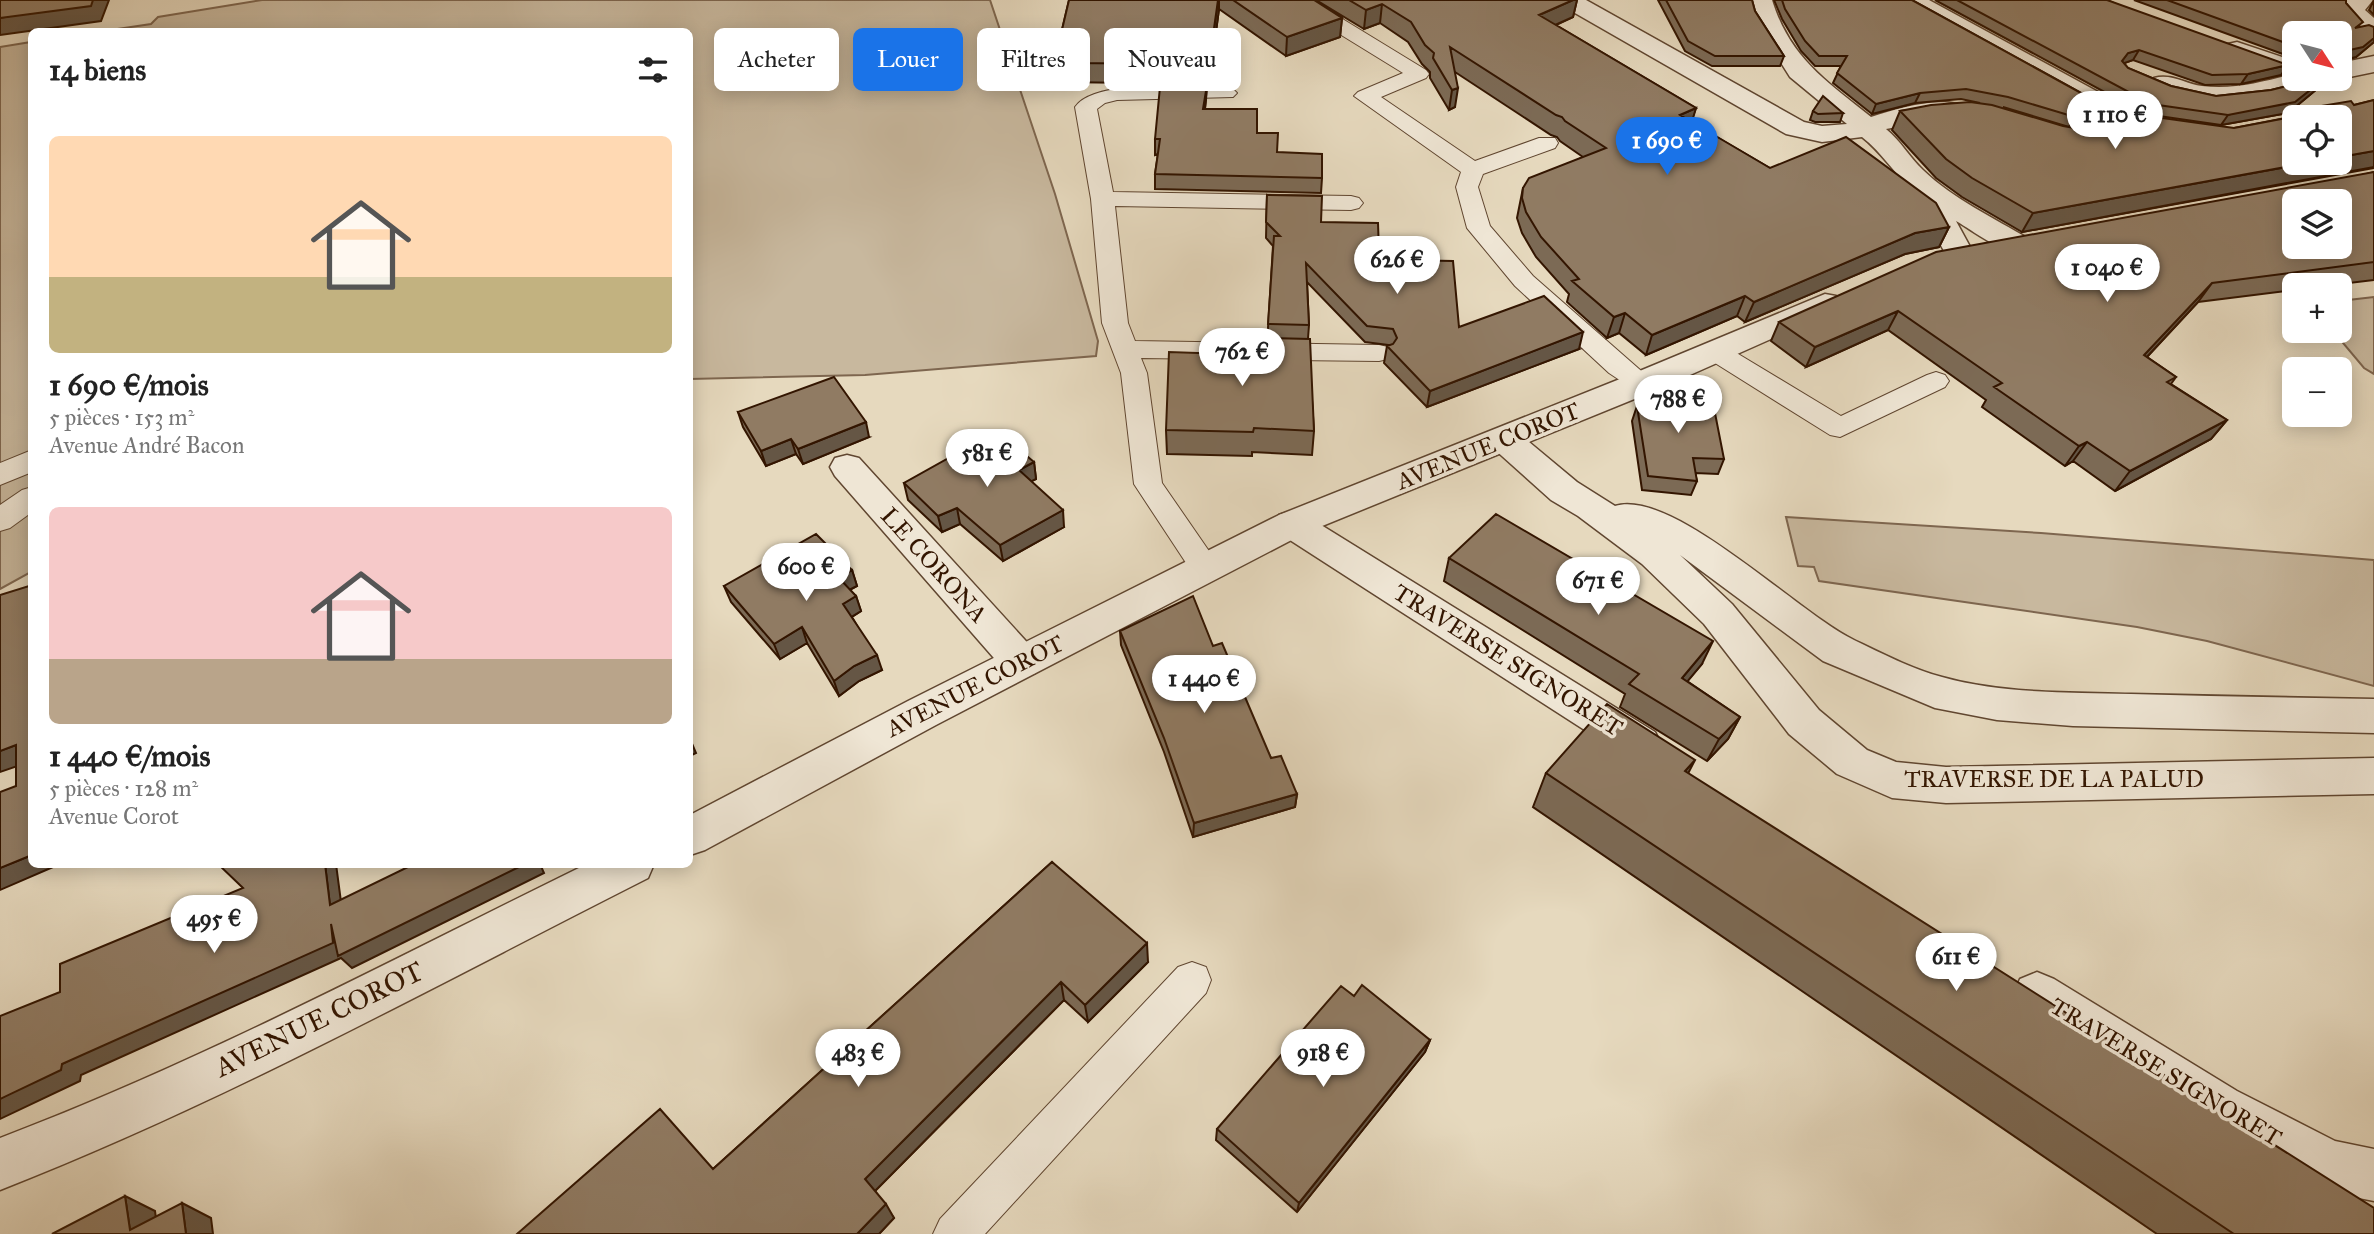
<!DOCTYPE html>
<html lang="fr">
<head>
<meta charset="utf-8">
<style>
	:root { --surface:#fff; --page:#f2f2f2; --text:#222; --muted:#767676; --accent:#1a73e8 }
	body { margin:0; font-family:"IM FELL Great Primer",serif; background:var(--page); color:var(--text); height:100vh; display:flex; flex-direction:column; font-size:26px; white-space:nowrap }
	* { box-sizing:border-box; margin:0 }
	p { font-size:23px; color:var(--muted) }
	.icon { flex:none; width:38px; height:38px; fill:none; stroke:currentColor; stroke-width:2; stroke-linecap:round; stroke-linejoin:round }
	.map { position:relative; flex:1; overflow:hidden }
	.drawer { position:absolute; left:28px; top:28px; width:665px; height:840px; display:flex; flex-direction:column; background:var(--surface); border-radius:10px; box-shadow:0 4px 18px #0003 }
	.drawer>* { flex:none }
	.hud { position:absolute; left:714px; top:28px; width:665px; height:63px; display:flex; gap:14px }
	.needle { width:46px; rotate:126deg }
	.fabs { position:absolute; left:2282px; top:21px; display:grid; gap:14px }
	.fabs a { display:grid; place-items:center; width:70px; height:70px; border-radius:10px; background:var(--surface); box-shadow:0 4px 18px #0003; font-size:35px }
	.price { position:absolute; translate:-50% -60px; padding:0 16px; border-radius:24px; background:#fff; color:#222; font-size:23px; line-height:46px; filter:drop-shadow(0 2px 4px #0008) }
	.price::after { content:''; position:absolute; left:50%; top:42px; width:21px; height:16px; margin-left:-10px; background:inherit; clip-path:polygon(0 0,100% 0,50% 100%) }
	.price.selected { background:var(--accent); color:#fff }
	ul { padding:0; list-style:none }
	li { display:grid; align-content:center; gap:14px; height:371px; padding:0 21px }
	li span { display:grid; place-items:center; height:217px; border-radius:10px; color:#555 }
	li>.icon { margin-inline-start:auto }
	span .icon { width:126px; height:126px; fill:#fffc; stroke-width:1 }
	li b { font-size:30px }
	h2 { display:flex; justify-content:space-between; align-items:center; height:84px; padding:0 21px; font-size:30px }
	.tag { padding:0 24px; border-radius:10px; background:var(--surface); box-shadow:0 4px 18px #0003; font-size:24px; line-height:63px }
	.tag.selected { background:var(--accent); color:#fff }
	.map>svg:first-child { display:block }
	.green { fill:#c8b89e; stroke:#7e664f; stroke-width:2 }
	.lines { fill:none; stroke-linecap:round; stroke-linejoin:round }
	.service-casing { stroke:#604630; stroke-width:2 }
	.minor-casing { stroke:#604630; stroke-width:3 }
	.tertiary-casing { stroke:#604630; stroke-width:3 }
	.service { fill:#efe6d5; fill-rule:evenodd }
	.minor { fill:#efe6d5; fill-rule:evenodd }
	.tertiary { fill:#efe6d5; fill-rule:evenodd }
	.wall { fill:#7c6a55; stroke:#331500; stroke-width:2; fill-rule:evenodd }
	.shaded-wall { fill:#655645; stroke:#331500; stroke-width:2 }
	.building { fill:#907b63; stroke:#331500; stroke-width:2; fill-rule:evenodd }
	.labels { text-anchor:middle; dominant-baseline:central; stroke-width:7; stroke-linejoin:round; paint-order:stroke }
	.street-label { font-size:24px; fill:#331500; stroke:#efe6d5 }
	.near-street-label { font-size:28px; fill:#331500; stroke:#efe6d5 }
</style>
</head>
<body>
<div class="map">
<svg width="2374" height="1234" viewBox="0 0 2374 1234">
	<rect width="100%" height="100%" fill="#e6d9be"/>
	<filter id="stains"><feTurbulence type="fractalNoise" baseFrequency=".00286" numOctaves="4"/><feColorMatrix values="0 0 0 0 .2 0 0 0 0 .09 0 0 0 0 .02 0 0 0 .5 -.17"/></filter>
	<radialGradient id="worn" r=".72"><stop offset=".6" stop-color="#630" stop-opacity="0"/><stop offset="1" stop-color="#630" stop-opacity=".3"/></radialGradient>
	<!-- green -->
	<path class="green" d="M262,0H990L1055,194L1098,341L1096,356L865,375L690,379V32L104,31L151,24L158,17Z
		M31,42V572L0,589V47Z
		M2374,297V374L2364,368L2333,331H2340V301Z
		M1786,517L2041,533L2374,560V686L2207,641L2137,627L1819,581L1814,567L1798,566Z"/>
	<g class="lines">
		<!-- service casing -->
		<g class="service-casing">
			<path id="service" d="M1299,1H1313L1426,70L1429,74L1426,78L1381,97L1475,161L1539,138H1555L1558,143L1555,148L1483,174L1478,187L1490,226L1533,276L1655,383L1651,389L1642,392L1633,389L1609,373L1515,286L1467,228L1456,187L1461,172L1354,96L1358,92L1403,73L1299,9L1296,5Z
				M1226,87L1233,89L1237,93L1233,97L1117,100L1105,103L1097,109L1113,192L1351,196L1359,198L1363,203L1359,208L1351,210L1115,206L1128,323L1135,341L1379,345L1388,347L1392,353L1388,359L1379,361L1141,358L1147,373L1162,483L1220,567L1216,575L1205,578L1194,575L1134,484L1121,373L1102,323L1091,199L1075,107C1095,78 1192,87 1226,87Z
				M1716,344L1725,346L1841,416L1927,375L1936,372L1945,375L1949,381L1945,387L1840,437L1830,435L1707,358L1703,352L1707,346Z
				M32,450V472L0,485V463Z
				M32,487V512L10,528L0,531V505L22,490Z
				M1192,962L1206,967L1211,980L1206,993L985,1234H933L940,1219L1178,967Z"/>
		</g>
		<!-- minor casing -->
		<g class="minor-casing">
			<path id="minor" d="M1557,0H1586L1804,122L1822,126L1847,124L1790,77L1754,20L1748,0H1772C1790,58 1826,81 1871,117C1896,109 1931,98 1957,104L1961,110L1957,116L1886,129C1901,141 1909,157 1923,170C1953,199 1994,218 2029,239L2034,245L2029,251C2005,257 1977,233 1956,221L1974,254L1969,260L1959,263L1949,260L1928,222L1903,200L1907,194L1916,192C1895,176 1883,153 1862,137L1822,142L1786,134L1561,5Z
				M1900,0H1929L2144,117L2188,125L2192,131L2188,137L2179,139L2128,130L1904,5Z
				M2345,0H2373L2365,10L2374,18V38C2361,35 2349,22 2341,11Z
				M2237,42L2294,61V79H2320L2316,84C2270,96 2227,108 2179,97C2169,94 2156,92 2150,83L2154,78C2171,73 2186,84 2202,86C2232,90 2261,82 2290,75L2228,54L2225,49L2228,44Z
				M2374,56V72L2340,79V63Z
				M1505,428L1517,432L1577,482L1615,506C1673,488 1799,614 1854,640C1881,653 1912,669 1942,677C2002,694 2068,692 2131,694C2212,696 2293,698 2374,699V733L2073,726L1997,720L1935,708L1823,661L1680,555L1732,604L1819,710L1867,750L1896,762L1946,767L2374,758V794L1946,803L1892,798L1837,774L1789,734L1704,624L1642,564L1578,516L1551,500L1493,448L1488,440L1493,432Z
				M847,455L859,458L1035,651L1041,662L1035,673L1021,678L1007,673L835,476L830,467L835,458Z
				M1292,511L1305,515L1655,732L1661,744L1655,756L1640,761L1625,756L1279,533L1274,524L1279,515Z
				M2037,972L2054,979L2237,1091L2335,1141L2374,1149V1201L2329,1192L2311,1184L2201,1127L2020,1011L2013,995L2020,979Z"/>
		</g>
		<!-- tertiary casing -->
		<g class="tertiary-casing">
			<path id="tertiary" d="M1825,294L1836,296L1840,303L1836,310L1654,391L1305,533L936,725L705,850L690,855V815L908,701L1279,515L1630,375Z
				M587,864H654L648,878C434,986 223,1103 0,1190V1138C201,1062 393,959 587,864Z"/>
		</g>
		<!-- service -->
		<use href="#service" class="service"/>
		<!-- minor -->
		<use href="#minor" class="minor"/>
		<!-- tertiary -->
		<use href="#tertiary" class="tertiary"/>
	</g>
	<!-- wall -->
	<path class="wall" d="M1069,0H1314L1342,18L1340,37L1286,56L1219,9L1209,84L1061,82L1060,63L1063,51L1061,34Z
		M1316,0H1577L1573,17L1556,25L1696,108L1691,122L1770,168L1949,227L1939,247L1905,254L1745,322L1737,316L1646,355L1619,333L1607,338L1567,302L1569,294L1536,257L1522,233L1517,218L1523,188L1583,157L1560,141L1557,137L1551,135L1455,72V107L1449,110L1430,78V72L1422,64L1408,42L1380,23L1364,29Z
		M1658,0H1752L1755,11L1784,56L1780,66H1712L1685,51Z
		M1774,0H1912L2112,110L2106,121L2069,127L2086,130L2234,128L2306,114L2310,108L2354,105L2374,100V168L2022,232L1962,197L1936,178L1892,130L1900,111L1980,103L1961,99L1915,103L1872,114L1833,83L1841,66H1815L1801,51L1782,19ZM2003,107L2069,127L2063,126Z
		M1935,0H2107L2281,75L2241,84L2205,85L2133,60L2124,63L2128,68L2171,86L2216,96L2271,90L2315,79H2329L2288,113L2221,125L2145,114Z
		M2134,0H2346V3L2360,27H2374V42L2356,57L2345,60L2344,62L2340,69V33H2294V58Z
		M2374,0V15L2369,10Z
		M1207,85L1205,109L1257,133L1277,152L1322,178L1321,193L1155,189V174L1158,154L1155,155V139Z
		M1813,111L1843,113L1840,122H1815L1810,120Z
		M2374,172V280L2332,285H2294V290L2198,302L2147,357L2176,377L2171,384L2227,420L2211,439L2115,491L2073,461L2065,466L1982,407L1986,400L1888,330L1806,367L1771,341L1779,322Z
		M1267,195L1379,252L1399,260L1459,327L1579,349L1427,407L1384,363L1387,346L1389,345L1365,342L1307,282L1309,325L1308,339L1314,431L1312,455L1252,452V456L1167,454L1166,430L1227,354L1267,344L1273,246L1266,238Z
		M1685,400L1724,459L1718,474L1695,473L1697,481L1691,495L1642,490L1632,421L1637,406Z
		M738,412L869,437L803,464L796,454L766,466L743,427Z
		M1034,462L1036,479L1031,481L1064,527L1003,561L960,524L942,532L908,500L904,483Z
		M1449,558L1702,664L1687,681L1740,717L1728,739L1707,761L1620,707L1625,694L1444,581Z
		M852,570L857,586L850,590L856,596L861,611L852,617L882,670L859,681L839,696L807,643L780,659L731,602L724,586Z
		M1120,631L1213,646L1271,758L1297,794L1295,807L1193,837L1164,752L1121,645Z
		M1546,773L1688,774L2374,1234H2157L1533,807Z
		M1052,862L1148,962L1088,1022L1064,1000L875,1191L894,1218L879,1234H517L713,1169Z
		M1430,1040L1425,1052L1297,1212L1216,1140L1217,1129Z"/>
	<!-- shaded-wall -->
	<path class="shaded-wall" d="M93,0H109L101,21L0,35V18Z
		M1218,0H1219V9L1209,84V64Z
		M1573,0H1577L1573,17L1535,34L1539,15Z
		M1382,4L1380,23L1364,29L1366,10Z
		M1342,18L1340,37L1286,56L1287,37Z
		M2374,38V42L2356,57L2340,61L2345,51Z
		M2139,50L2133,60L2122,64V61L2128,53Z
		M2288,65L2281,75L2241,84L2248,74Z
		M2324,79H2329L2288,113L2221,125L2228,115Z
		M1207,85L1206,100L1203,124V109Z
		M1458,88L1455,107L1449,110L1452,90Z
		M1920,93L1915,103L1872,114L1876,104Z
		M1696,108L1690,128L1680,115Z
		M2112,110L2106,121L2069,127L2075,117Z
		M2374,151V167L2022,232L2033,213L2308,163H2340V157Z
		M1949,227L1939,247L1905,254L1745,322L1754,302L1915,233Z
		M2212,283L2198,302L2130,375L2144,355Z
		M1745,296L1737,316L1646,355L1652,335Z
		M1898,311L1888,330L1806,367L1815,347Z
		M1625,313L1619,333L1607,338L1614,317Z
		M1583,332L1579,349L1427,407L1430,391Z
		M2227,420L2211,439L2115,491L2130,471Z
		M866,422L869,437L803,464L798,449Z
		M791,439L796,454L766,466L761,451Z
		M2087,442L2073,461L2065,466L2079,446Z
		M1034,462L1036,479L1021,487L1019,470Z
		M957,508L960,524L942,532L938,516Z
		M1063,510L1064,527L1003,561L1000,545Z
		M852,570L857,586L843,593L839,578Z
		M856,596L861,611L848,619L843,604Z
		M802,627L807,643L780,659L774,644Z
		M1713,641L1702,664L1672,700L1682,678Z
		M877,655L882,670L859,681L839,696L834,681L854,666Z
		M1740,717L1728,739L1707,761L1719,739Z
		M690,739L696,753L690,756Z
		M16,745L32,761L0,772V751Z
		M1695,760L1678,793L1685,771Z
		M1297,794L1295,807L1193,837L1194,823Z
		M32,855V864H60L0,890V868Z
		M325,864H336L343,917L330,905Z
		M525,864H540L544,873L352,968L341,958L81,1075L80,1081L0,1119V1099L62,1064L331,924Z
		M1147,943L1148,962L1088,1022L1085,1005Z
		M1061,982L1064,1000L873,1193L865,1179Z
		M1430,1040L1425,1052L1297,1212L1299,1203Z
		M125,1196L155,1211L158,1234L130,1230Z
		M182,1203L211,1218L213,1234H186Z
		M886,1204L894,1218L879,1234H857Z"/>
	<!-- building -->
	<path class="building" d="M0,0H93L91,6L0,18Z
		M1069,0H1218L1209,64L1060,63L1067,35L1061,34Z
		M1233,0H1314L1342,18L1287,37Z
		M1349,0H1573L1539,15L1696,108L1680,115L1770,168L1846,137L1936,203L1949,227L1915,233L1754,302L1745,296L1652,335L1625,313L1614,317L1572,281L1579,279L1541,237L1526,212L1522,198L1523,188L1529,178L1606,148L1565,121L1562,117L1556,115L1450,47L1458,88L1452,90L1433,58L1434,53L1425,45L1411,22L1382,4L1366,10Z
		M1666,0H1752L1755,11L1784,56H1715L1688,41Z
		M1782,0H1912L2112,110L2075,117L2008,97L1966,89L1920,93L1876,104L1837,73L1847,56H1819L1805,41L1785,9Z
		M1957,0H2107L2288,65L2248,74L2212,75L2139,50L2128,53L2122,61L2128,68L2171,86L2216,96L2271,90L2315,79H2324L2295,102L2228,115L2151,104Z
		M2167,0H2346V3L2363,22L2355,28L2369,25L2374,27V38L2363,47L2345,51L2344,62L2340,66V33H2294V46Z
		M1207,85L1203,109H1257V133H1278L1277,152L1322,154V178L1155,174L1160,139H1155L1160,87Z
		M1823,96L1843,113L1818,114L1813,111Z
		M2374,100V151L2340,157V117H2294V163H2308L2033,213L1972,178L1946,159L1900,111L1931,105L1970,102L1992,105L2063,126L2086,130L2148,116L2234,128L2308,114L2310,108L2351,101L2354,105Z
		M2374,172V262L2212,283L2144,355L2176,377L2167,382L2227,420L2130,471L2087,442L2079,446L1994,387L2002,383L1898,311L1815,347L1779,322L1936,252ZM2294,201H2340V247H2294Z
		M1267,195L1322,196L1321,222L1378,223L1379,252L1398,253L1399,260L1453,261L1459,327L1544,296L1583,332L1430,391L1387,346L1393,344L1397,338L1393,329L1367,326L1306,263L1309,325L1268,324L1274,236H1280L1266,222Z
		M1268,338L1310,339L1314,431L1254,428L1253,432L1166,430L1169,352L1227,354L1228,343L1267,344Z
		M834,377L866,422L798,449L791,439L761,451L738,412Z
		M1680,387L1685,400L1713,403L1724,459L1693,458L1697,481L1648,476L1637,406Z
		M997,431L1034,462L1019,470L1063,510L1000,545L957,508L938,516L904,483Z
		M1496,514L1713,641L1682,678L1740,717L1719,739L1629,684L1639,674L1449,558Z
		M816,534L852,570L839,578L856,596L843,604L877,655L854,666L834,681L802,627L774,644L724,586Z
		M29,586L32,603V855L0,868V792L16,786V745L0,751V595Z
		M1193,596L1213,646L1222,643L1271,758L1281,756L1297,794L1194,823L1164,738L1120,631Z
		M1607,704L1695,760L1685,771L2374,1208V1234H2234L1546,773Z
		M1052,862L1147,943L1085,1005L1061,982L865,1179L886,1204L857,1234H517L660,1109L713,1169Z
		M223,864H325L330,905L414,864H525L338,956L331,924L333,943L62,1064L61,1070L0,1099V1016L60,992V964L243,888L220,866Z
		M1362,985L1430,1040L1299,1203L1217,1129L1341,986L1354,996Z
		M125,1196L130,1230L182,1203L186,1234H52Z"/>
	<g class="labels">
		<!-- street labels -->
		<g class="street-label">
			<text transform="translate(1488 446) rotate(-22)">AVENUE COROT</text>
			<text transform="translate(934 565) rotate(48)">LE CORONA</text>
			<text transform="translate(1508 660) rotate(32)">TRAVERSE SIGNORET</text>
			<text transform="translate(975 686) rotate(-27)">AVENUE COROT</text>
			<text x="2054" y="779">TRAVERSE DE LA PALUD</text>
			<text transform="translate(2166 1072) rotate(31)">TRAVERSE SIGNORET</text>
		</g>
		<!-- near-street labels -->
		<g class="near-street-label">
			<text transform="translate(319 1019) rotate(-26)">AVENUE COROT</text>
		</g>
	</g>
	<rect width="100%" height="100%" filter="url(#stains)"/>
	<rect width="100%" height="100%" fill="url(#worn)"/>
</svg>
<div class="fabs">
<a><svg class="needle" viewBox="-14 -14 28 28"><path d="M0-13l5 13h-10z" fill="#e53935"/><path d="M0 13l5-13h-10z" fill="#767676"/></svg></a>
<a><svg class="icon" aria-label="locate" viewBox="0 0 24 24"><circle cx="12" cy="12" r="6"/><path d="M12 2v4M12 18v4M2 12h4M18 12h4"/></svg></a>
<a><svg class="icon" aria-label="layers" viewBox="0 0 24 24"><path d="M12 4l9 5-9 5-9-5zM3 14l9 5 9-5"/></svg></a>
<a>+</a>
<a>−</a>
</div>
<b class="price" style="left:2115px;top:151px">1 110 €</b>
<b class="price selected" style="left:1667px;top:177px">1 690 €</b>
<b class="price" style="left:1397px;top:296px">626 €</b>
<b class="price" style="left:2107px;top:304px">1 040 €</b>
<b class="price" style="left:1242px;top:388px">762 €</b>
<b class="price" style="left:1678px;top:435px">788 €</b>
<b class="price" style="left:987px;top:489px">581 €</b>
<b class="price" style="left:806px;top:603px">600 €</b>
<b class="price" style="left:1598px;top:617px">671 €</b>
<b class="price" style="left:1204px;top:715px">1 440 €</b>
<b class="price" style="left:214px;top:955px">495 €</b>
<b class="price" style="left:1956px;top:993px">611 €</b>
<b class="price" style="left:858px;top:1089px">483 €</b>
<b class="price" style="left:1323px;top:1089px">918 €</b>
<div class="hud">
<a class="tag">Acheter</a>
<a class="tag selected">Louer</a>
<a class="tag">Filtres</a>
<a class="tag">Nouveau</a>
</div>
<section class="drawer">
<h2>14 biens<svg class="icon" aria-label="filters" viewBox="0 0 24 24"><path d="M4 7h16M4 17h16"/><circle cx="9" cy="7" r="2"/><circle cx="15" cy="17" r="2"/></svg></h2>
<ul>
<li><span style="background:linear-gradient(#ffd9b3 65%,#c2b280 0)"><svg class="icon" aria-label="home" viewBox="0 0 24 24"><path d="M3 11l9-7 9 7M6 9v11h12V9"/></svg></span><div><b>1 690 €/mois</b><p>5 pièces · 153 m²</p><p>Avenue André Bacon</p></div></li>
<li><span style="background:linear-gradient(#f6c9c9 70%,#b9a48a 0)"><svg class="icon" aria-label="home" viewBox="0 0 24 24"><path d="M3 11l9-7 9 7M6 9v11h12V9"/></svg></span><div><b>1 440 €/mois</b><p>5 pièces · 128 m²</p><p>Avenue Corot</p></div></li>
</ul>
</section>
</div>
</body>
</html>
